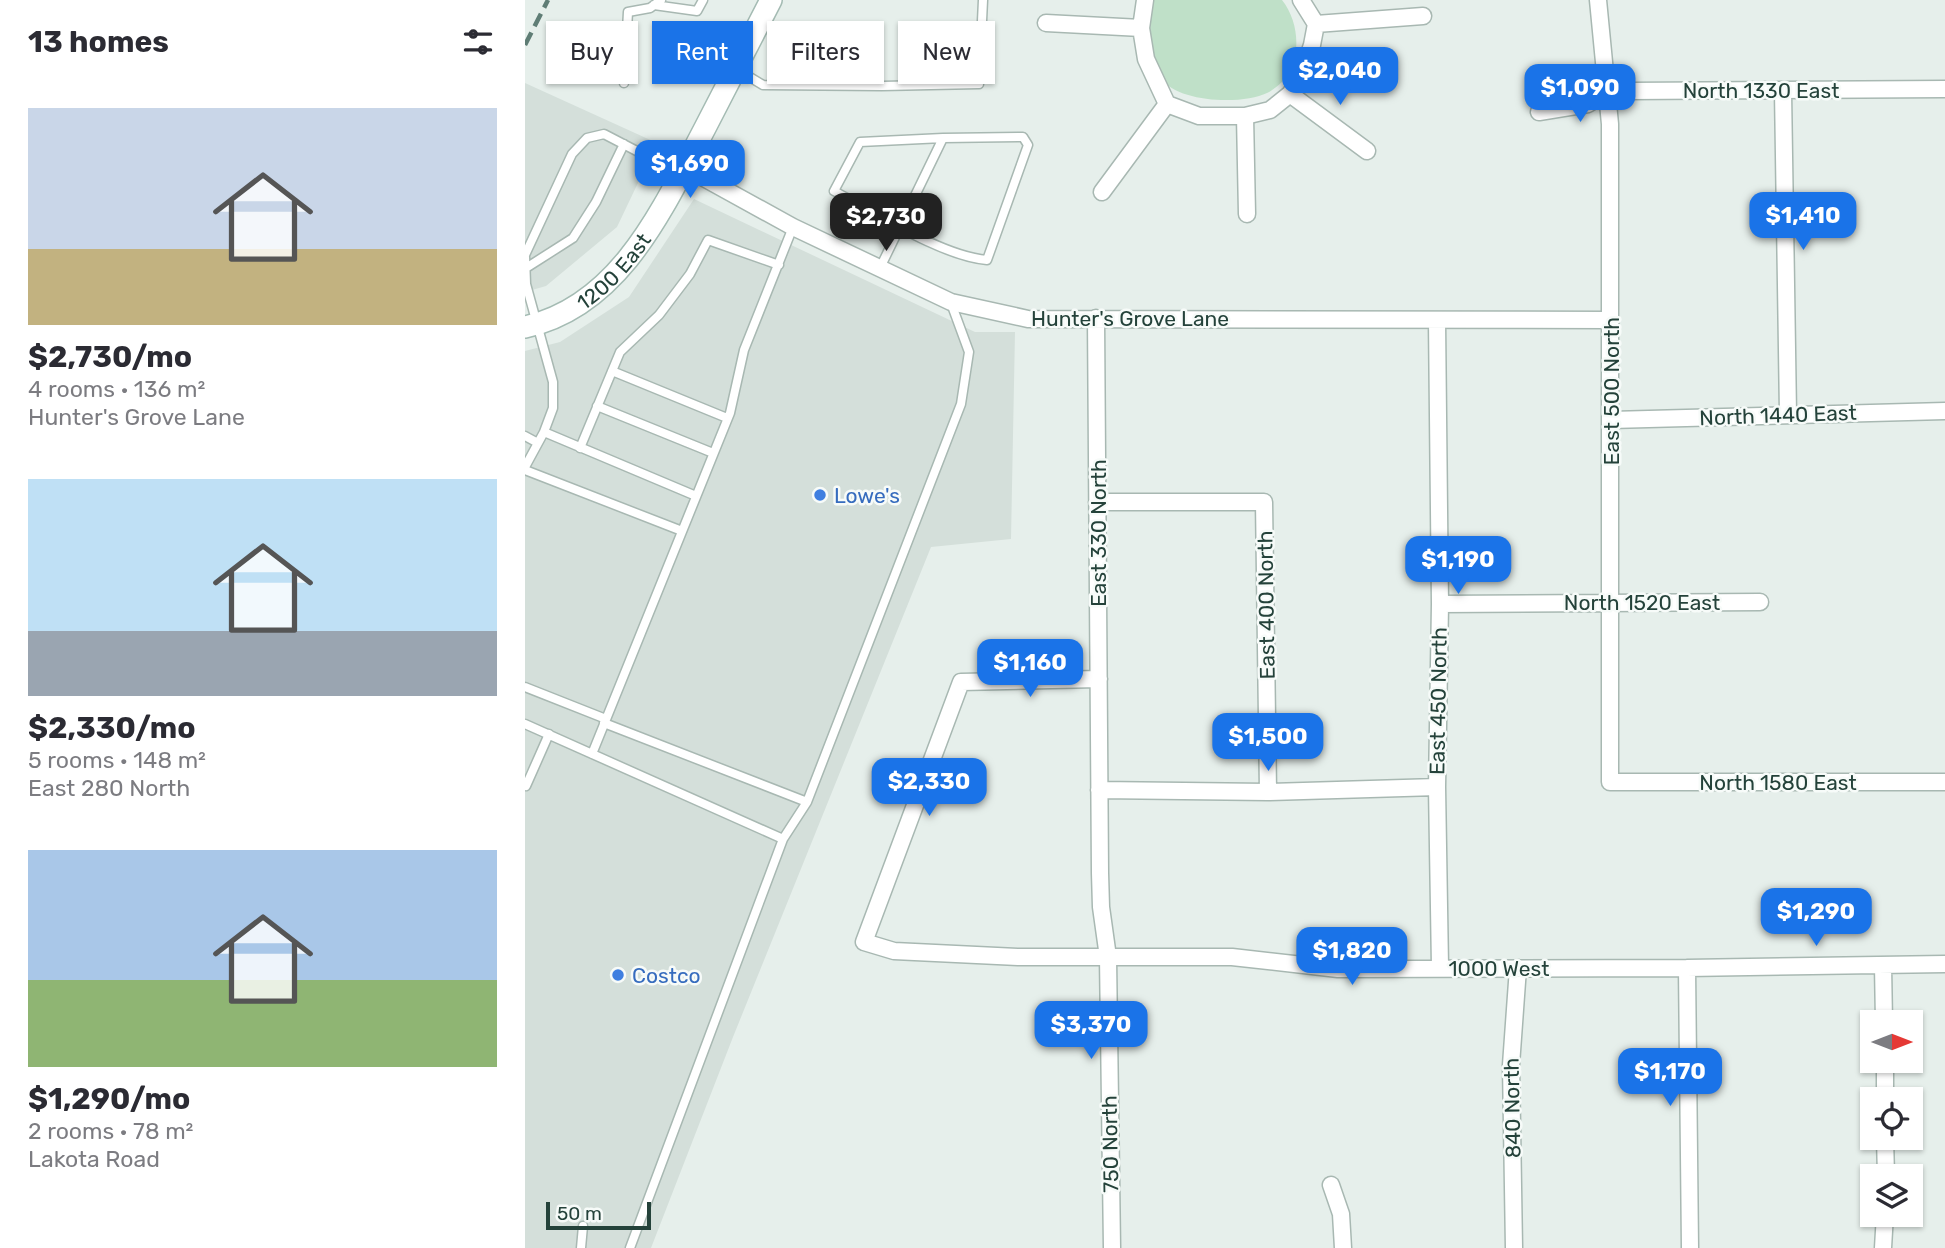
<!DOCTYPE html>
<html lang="en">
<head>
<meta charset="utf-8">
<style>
	:root { --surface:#fff; --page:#f7f7f7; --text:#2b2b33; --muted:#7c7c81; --accent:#1a73e8 }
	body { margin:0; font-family:Rubik,sans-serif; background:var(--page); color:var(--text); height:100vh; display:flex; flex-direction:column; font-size:26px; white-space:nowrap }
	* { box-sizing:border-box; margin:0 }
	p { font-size:23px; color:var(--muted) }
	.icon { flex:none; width:38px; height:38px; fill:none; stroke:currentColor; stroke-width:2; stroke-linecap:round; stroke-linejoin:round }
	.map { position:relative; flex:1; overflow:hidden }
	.details { display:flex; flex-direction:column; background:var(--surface); width:525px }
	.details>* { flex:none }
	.hud { position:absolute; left:21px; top:21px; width:665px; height:63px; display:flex; gap:14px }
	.needle { width:46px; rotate:90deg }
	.controls { position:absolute; left:1335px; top:1010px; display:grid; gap:14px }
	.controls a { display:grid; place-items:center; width:63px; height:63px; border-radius:0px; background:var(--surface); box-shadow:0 2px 5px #0004; font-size:35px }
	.scale { position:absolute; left:21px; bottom:18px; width:105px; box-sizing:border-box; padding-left:7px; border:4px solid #24423a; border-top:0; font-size:19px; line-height:24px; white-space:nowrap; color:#24423a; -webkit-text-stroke:5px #f7fbf9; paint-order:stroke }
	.price { position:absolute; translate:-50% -60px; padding:0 16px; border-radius:14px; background:var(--accent); color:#fff; font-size:23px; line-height:46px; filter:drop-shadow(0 2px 4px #0008) }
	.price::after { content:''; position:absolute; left:50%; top:42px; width:21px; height:16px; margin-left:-10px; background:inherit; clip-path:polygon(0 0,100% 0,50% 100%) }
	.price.on { background:#222; color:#fff }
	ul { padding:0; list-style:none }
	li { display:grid; align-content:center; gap:14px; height:371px; padding:0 28px }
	li span { display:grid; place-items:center; height:217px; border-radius:0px; color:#555 }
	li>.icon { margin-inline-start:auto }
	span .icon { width:126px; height:126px; fill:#fffc; stroke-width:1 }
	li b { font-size:30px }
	h2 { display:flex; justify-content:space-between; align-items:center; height:84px; padding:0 28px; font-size:30px }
	.chip { padding:0 24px; border-radius:0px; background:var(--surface); box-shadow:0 2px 5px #0004; font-size:24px; line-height:63px }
	.chip.on { background:var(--accent); color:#fff }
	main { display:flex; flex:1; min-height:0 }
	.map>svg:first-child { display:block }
	.built { fill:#d4dfda }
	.green { fill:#bfe0c8 }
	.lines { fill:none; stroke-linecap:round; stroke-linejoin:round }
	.service-casing { stroke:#a8b8b2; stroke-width:11 }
	.minor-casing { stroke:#a8b8b2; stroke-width:19 }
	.secondary-casing { stroke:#a4bbb3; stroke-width:24 }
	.service { stroke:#fff; stroke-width:8 }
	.minor { stroke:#fff; stroke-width:16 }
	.secondary { stroke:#fff; stroke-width:21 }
	.rail { stroke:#5f7d75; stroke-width:4.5; stroke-dasharray:14 7; stroke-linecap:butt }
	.shop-dot { fill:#3f7fe0; stroke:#f7fbf9; stroke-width:2.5 }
	.labels { text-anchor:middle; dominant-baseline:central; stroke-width:5; stroke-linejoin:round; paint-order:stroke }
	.street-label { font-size:21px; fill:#24423a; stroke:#f7fbf9 }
	.shop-label { font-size:21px; fill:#366cbe; stroke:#f7fbf9; text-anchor:start }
</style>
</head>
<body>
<main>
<section class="details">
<h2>13 homes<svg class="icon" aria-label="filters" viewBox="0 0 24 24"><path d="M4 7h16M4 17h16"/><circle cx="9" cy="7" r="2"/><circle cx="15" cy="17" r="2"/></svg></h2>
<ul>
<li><span style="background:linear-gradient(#c9d6e8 65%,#c2b280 0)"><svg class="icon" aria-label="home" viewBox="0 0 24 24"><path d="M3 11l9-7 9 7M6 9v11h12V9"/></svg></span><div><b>$2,730/mo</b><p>4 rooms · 136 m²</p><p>Hunter's Grove Lane</p></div></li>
<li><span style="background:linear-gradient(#bfe0f5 70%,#9aa5b1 0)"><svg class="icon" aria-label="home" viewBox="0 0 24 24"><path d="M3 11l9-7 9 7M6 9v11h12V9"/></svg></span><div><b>$2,330/mo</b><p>5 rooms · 148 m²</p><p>East 280 North</p></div></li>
<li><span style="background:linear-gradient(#a9c7e8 60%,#8fb573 0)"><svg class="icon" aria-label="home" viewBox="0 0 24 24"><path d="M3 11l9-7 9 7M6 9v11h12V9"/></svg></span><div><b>$1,290/mo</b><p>2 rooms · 78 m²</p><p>Lakota Road</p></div></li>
</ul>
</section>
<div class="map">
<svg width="1420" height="1248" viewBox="0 0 1420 1248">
	<rect width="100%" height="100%" fill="#e6efeb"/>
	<!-- built -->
	<path class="built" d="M0,83L132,143L92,227L21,286L0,292Z
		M169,199L450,332H490L486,539L406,547L208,1037L126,1248H0V351L35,342L104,297Z"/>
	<!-- green -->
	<path class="green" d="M627,0H757C779,28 777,76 742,93C718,105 652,103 636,78C621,54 625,27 627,0Z"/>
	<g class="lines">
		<!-- service casing -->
		<g class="service-casing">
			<path id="service" d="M129,5L172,11L178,0
				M213,70L238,85L357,86L454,84L458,0
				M99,83L103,12L125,8L136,0
				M0,255L47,154L62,138L79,134L129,160L159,167
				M0,257L1,284L28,382V408L19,432L0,467
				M1,268L48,238L71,202L99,144
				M354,270L418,138L498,137L503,145L462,260C416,256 351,213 309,191L335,142L418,138
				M87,371L202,418
				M72,406L188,453
				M19,432L171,496
				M0,436L13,443
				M55,448L95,352L134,315L165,274L183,240L254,265
				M0,470L157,531
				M0,687L81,719
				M79,723L282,802L436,404L444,352L426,303
				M0,724L258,839L105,1248
				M67,754L205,413L219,350L268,227
				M1,786L24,734
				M258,839L282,802
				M56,1248L58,1226"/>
		</g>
		<!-- minor casing -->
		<g class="minor-casing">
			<path id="minor" d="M620,0L616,28L621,59L642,104
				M1073,0L1085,124V782H1420
				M521,23L616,28
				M791,24L898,16
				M1258,91L1263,414
				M765,94L842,151
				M642,104L674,116H720L745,110L765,94L777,75L787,45L791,24L776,0
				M1014,112L1063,104L1081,93L1104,91L1420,89
				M720,116L722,214
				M159,167L268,227L426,302L503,319L1086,320
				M577,192L642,104
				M571,318L575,873L576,907L583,957L587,1248
				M912,321L915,604L912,787L915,967
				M1086,420L1420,411
				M572,502H739L743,792
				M915,604L1235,602
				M574,679L436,682L339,942L369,951L493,957H707L813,969L1162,968L1420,964
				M574,790L743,792L912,787
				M1358,965L1359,1022
				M1162,968L1165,1248
				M1360,1060V1099
				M1360,1138L1361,1176
				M806,1185L816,1214L818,1248
				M989,1248L986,1065L993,968
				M1358,1248L1360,1214"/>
		</g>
		<!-- secondary casing -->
		<g class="secondary-casing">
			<g id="secondary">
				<path id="s1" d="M0,327C96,306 139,206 180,128C202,85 224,43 246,0"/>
			</g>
		</g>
		<!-- service -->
		<use href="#service" class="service"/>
		<!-- minor -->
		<use href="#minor" class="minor"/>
		<!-- secondary -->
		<use href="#secondary" class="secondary"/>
		<!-- rail -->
		<path class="rail" d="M0,45L23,0"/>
	</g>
	<!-- markers -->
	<g class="shop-dot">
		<circle cx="295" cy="495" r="7"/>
		<circle cx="93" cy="975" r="7"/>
	</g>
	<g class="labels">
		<!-- street labels -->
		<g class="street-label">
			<text x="1236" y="90">North 1330 East</text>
			<text stroke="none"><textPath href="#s1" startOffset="107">1200 East</textPath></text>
			<text x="605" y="318">Hunter's Grove Lane</text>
			<text transform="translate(1086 391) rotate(-90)">East 500 North</text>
			<text transform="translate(1253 415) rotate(-2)">North 1440 East</text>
			<text transform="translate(573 533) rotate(-90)">East 330 North</text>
			<text x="1117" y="602">North 1520 East</text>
			<text transform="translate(741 605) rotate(-91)">East 400 North</text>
			<text transform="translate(913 701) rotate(-89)">East 450 North</text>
			<text x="1253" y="782">North 1580 East</text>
			<text x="974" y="968">1000 West</text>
			<text transform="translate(987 1108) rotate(-91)">840 North</text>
			<text transform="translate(585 1144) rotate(-91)">750 North</text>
		</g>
		<!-- shop labels -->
		<g class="shop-label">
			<text x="309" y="495">Lowe's</text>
			<text x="107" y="975">Costco</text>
		</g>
	</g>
</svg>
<div class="controls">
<a><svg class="needle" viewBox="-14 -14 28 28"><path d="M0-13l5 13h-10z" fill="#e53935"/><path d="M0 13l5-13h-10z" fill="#7c7c81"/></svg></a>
<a><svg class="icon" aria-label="locate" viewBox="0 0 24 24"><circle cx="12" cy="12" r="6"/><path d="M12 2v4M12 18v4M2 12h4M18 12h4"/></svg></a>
<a><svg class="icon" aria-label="layers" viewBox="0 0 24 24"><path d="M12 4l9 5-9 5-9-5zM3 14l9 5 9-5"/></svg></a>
</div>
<div class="scale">50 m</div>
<b class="price" style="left:815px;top:107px">$2,040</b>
<b class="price" style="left:1055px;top:124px">$1,090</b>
<b class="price" style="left:165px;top:200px">$1,690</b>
<b class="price" style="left:1278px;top:252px">$1,410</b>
<b class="price on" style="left:361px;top:253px">$2,730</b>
<b class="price" style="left:933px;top:596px">$1,190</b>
<b class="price" style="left:505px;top:699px">$1,160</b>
<b class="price" style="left:743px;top:773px">$1,500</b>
<b class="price" style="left:404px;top:818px">$2,330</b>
<b class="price" style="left:1291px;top:948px">$1,290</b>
<b class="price" style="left:827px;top:987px">$1,820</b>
<b class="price" style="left:566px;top:1061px">$3,370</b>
<b class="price" style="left:1145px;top:1108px">$1,170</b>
<div class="hud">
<a class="chip">Buy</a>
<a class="chip on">Rent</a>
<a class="chip">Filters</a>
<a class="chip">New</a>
</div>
</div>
</main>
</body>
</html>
